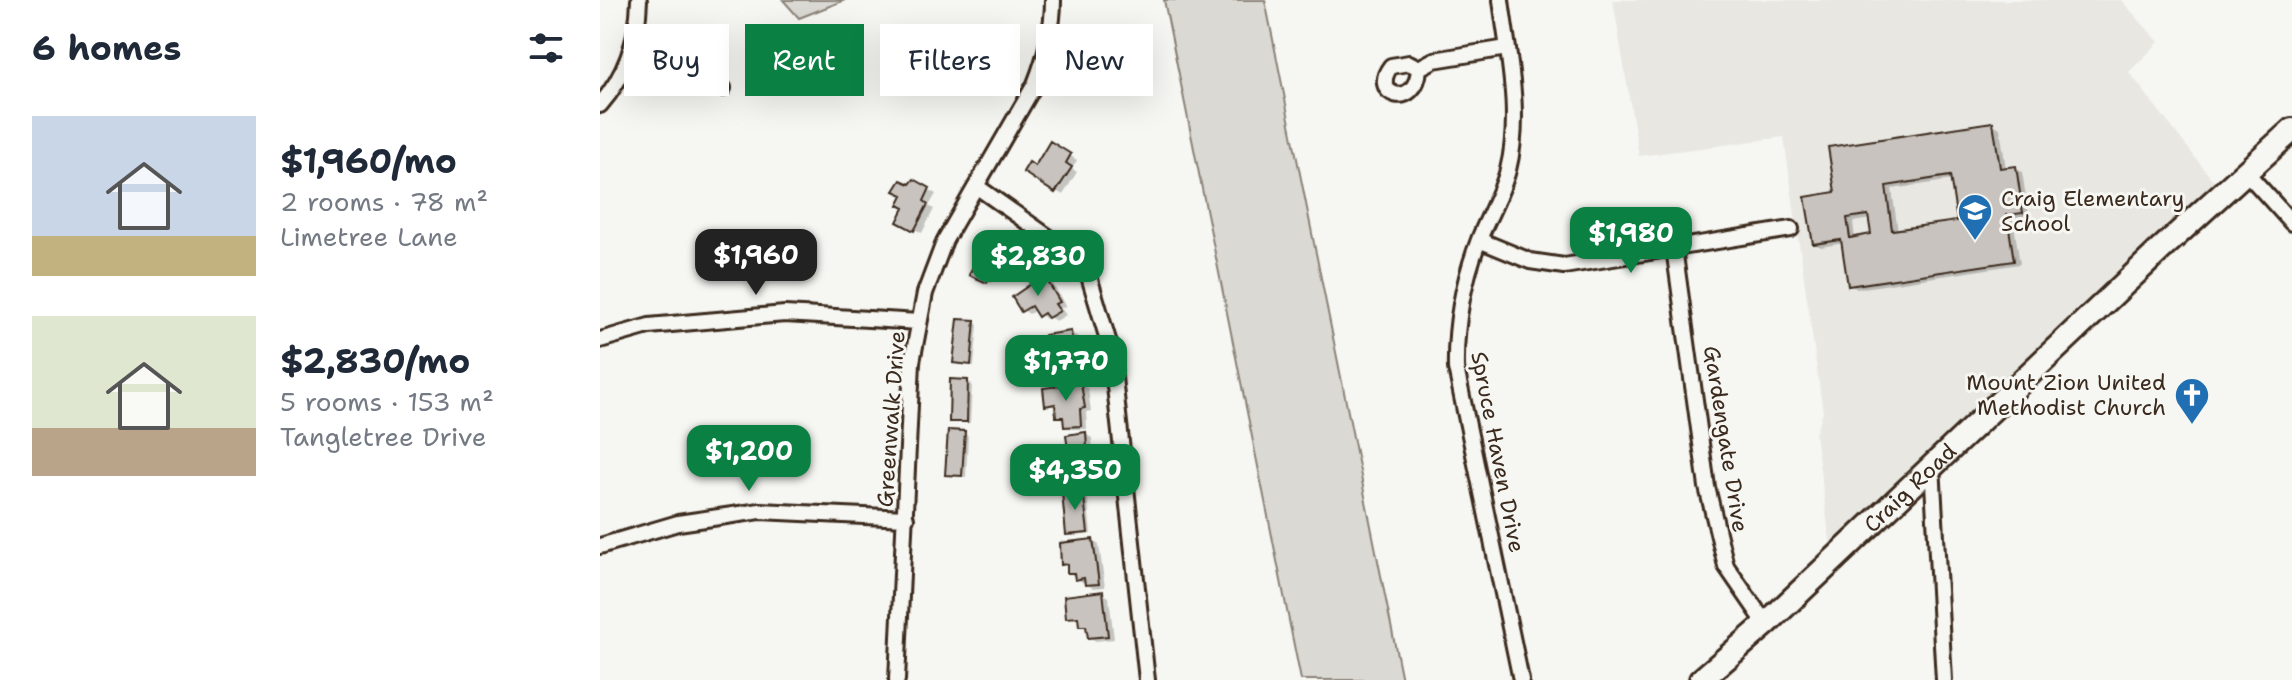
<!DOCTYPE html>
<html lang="en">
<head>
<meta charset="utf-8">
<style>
	:root { --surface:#fff; --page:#f2f2f3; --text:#1f2937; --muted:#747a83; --accent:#0b8043 }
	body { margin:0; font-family:"Shantell Sans",sans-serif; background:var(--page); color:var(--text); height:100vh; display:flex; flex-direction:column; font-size:30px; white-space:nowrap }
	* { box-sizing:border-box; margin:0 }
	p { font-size:26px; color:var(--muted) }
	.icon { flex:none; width:44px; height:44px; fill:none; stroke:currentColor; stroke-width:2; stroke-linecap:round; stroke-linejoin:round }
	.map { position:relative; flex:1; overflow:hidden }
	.side { display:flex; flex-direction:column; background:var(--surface); width:600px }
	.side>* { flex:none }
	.banner { position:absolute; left:24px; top:24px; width:760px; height:72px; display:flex; gap:16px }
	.price { position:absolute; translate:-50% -68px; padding:0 18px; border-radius:16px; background:var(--accent); color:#fff; font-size:26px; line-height:52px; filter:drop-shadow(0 2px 4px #0008) }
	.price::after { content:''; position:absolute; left:50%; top:48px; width:24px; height:18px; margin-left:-12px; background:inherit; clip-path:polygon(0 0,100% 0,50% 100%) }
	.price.current { background:#222; color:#fff }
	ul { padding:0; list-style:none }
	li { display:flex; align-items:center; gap:24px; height:200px; padding:0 32px }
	li span { display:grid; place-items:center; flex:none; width:224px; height:160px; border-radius:0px; color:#555 }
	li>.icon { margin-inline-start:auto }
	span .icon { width:96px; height:96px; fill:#fffc; stroke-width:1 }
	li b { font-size:34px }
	h2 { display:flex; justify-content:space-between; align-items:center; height:96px; padding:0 32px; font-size:34px }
	.tag { padding:0 28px; border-radius:0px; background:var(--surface); box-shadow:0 8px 32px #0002; font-size:28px; line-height:72px }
	.tag.current { background:var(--accent); color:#fff }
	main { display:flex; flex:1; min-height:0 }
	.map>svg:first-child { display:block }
	.built { fill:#e8e7e2 }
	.green { fill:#dad9d3; stroke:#8a8278; stroke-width:2 }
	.shadow { fill:#0003; fill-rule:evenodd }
	.building { fill:#c8c3be; stroke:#3b2a1e; stroke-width:2; fill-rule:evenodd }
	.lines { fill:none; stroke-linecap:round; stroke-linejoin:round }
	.street-casing { stroke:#3b2a1e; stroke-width:20 }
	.secondary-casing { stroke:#3b2a1e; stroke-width:28 }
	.street { stroke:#f6f6f2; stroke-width:14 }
	.secondary { stroke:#f6f6f2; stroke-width:22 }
	.labels { text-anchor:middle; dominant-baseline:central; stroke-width:6; stroke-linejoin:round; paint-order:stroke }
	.poi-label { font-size:22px; fill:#3b2a1e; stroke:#f6f6f2; text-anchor:start }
	.street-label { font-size:22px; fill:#3b2a1e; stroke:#f6f6f2 }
</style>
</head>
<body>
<main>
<section class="side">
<h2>6 homes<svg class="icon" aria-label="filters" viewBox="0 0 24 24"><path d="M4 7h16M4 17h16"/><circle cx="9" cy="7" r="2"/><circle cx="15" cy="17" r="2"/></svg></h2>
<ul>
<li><span style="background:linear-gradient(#c9d6e8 75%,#c2b280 0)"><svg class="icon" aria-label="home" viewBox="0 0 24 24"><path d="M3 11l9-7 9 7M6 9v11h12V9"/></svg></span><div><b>$1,960/mo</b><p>2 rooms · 78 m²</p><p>Limetree Lane</p></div></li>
<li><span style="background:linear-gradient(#dfe7d0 70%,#b9a48a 0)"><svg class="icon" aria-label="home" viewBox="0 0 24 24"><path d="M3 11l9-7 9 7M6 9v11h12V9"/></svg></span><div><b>$2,830/mo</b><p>5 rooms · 153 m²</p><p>Tangletree Drive</p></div></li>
</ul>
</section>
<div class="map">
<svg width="1692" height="680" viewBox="0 0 1692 680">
	<rect width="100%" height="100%" fill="#f6f6f2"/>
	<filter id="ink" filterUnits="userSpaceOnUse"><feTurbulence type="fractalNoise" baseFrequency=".0125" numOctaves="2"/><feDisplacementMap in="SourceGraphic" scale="16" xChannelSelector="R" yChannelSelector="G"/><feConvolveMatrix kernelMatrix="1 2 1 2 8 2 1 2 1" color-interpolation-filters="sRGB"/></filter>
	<g filter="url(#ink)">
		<!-- built -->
		<path class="built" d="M1013,0H1521L1559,42L1529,72L1614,182L1231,547L1215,434L1223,412L1184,137L1039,156Z"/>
		<!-- green -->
		<path class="green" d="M183,0H245L199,18Z
			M564,0H665L802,680H701Z"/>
		<!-- shadow -->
		<path class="shadow" d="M1393,124L1400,128L1406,169L1416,168L1422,172L1429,216L1413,218L1420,264L1257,289L1250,285L1244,243L1221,247L1214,243L1237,194ZM1353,180L1359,222L1298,232L1292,189ZM1271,219L1274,236L1255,239L1253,222Z
			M451,144L477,160L472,169L477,172L463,195L425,172L436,168Z
			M314,181L336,194L329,206L334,209L322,233L300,221L307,208Z
			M388,237L407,247L391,283L376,276Z
			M444,277L451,281L466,306L461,308L466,315L456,321L449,317L446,319L436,310L429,314L423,310Z
			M374,322L378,325L374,366L360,364L356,362Z
			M471,333L478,337L483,376L459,380L452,376Z
			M368,382L372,384L370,423H355L351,420Z
			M481,385L488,389L491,411L486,412L487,429H472L466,426L465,420L458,416V408L447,404Z
			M364,433L368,436L366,477L351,476L347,474Z
			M485,434L492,438L493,450L499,454L502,482L487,484L480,480L479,469L472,465Z
			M483,491L487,494L491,534L472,536L468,534Z
			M493,541L499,545L505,587L493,588L477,579L469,572V567L463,564Z
			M502,593L509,597L514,639L496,641L489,637V630L481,625L480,620L468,617Z"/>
		<!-- building -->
		<path class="building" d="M1393,122L1400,168L1416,166L1423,213L1407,215L1414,261L1248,286L1241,240L1213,244L1205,197L1235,192L1228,147ZM1350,176L1357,221L1292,230L1286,186ZM1268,215L1271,234L1250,238L1247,218Z
			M450,141L471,154L466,163L472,167L455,193L423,172L429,162L435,166Z
			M314,179L330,188L324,201L328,204L314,231L297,222L304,208L298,205L303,195L294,191L301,180L310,184Z
			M387,235L404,243L387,283L369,275Z
			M444,275L460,302L455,304L460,311L448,318L444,313L438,317L431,306L421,312L412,297Z
			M358,319L375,320L371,365L353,363Z
			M471,331L477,373L450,377L444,335Z
			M350,379L368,380L367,422H349Z
			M481,383L485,408L480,409L481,426L464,427L463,417H456L455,404L445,406L443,388Z
			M348,430L365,431L362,476L345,475Z
			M486,432L487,448H492L496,479L478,481L476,466H470L466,435Z
			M483,489L488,533L466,535L462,492Z
			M493,539L499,584L485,585L484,578L475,580L474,573H467V564L461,565L460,543Z
			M503,591L508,636L488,638L486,626H479L478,617L466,618L464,596Z"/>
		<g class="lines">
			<!-- street casing -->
			<g class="street-casing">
				<path id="street" d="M901,0C908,55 922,114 908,170C902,193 889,215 880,237C863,281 855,322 856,368L921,680
					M32,51L123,88
					M819,68L809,63L791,66C768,96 817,111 819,68L834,60L907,48
					M0,105C26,75 38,39 39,0
					M1646,172L1692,223
					M376,186L485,263L511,350L547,680
					M879,240L930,261L964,266L1191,229
					M1074,248L1107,487L1126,566L1166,624
					M0,340L49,326L185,314L319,322
					M1332,465L1344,680
					M0,546L78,523L160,511L306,518
					M297,680L312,362L325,293L345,240L435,84C446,56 453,30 453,0"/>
			</g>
			<!-- secondary casing -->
			<g class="secondary-casing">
				<g id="secondary">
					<path id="s1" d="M1101,680L1166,624L1561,249L1692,130"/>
				</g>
			</g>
			<!-- street -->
			<use href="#street" class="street"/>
			<!-- secondary -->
			<use href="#secondary" class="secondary"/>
		</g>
	</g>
	<!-- icons -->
	<defs>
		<g id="school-pin" transform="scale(1.8)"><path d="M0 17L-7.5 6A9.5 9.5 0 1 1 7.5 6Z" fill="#1f6fb2" stroke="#f6f6f2"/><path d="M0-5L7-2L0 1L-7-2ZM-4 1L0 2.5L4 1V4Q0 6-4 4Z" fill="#fff"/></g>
		<g id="church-pin" transform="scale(1.8)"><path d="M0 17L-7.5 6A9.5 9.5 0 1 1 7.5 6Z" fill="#1f6fb2" stroke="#f6f6f2"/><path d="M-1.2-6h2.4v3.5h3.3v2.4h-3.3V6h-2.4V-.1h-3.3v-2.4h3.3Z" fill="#fff"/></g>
	</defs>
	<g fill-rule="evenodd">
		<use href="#school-pin" x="1375" y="211"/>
		<use href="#church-pin" x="1592" y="395"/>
	</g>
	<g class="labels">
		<!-- poi labels -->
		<g class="poi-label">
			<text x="1401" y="198">Craig Elementary<tspan x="1401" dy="25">School</tspan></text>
			<text x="1566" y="382" text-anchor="end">Mount Zion United<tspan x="1566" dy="25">Methodist Church</tspan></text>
		</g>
		<!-- street labels -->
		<g class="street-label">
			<text transform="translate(291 419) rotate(-86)">Greenwalk Drive</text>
			<text transform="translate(1126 439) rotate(81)">Gardengate Drive</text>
			<text transform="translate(898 452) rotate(79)">Spruce Haven Drive</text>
			<text stroke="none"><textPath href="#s1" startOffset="284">Craig Road</textPath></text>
		</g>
	</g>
</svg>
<b class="price" style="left:1031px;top:275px">$1,980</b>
<b class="price current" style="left:156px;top:297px">$1,960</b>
<b class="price" style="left:438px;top:298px">$2,830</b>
<b class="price" style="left:466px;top:403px">$1,770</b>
<b class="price" style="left:149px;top:493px">$1,200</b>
<b class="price" style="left:475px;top:512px">$4,350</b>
<div class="banner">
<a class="tag">Buy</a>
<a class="tag current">Rent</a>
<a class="tag">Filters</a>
<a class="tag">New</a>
</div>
</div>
</main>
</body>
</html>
